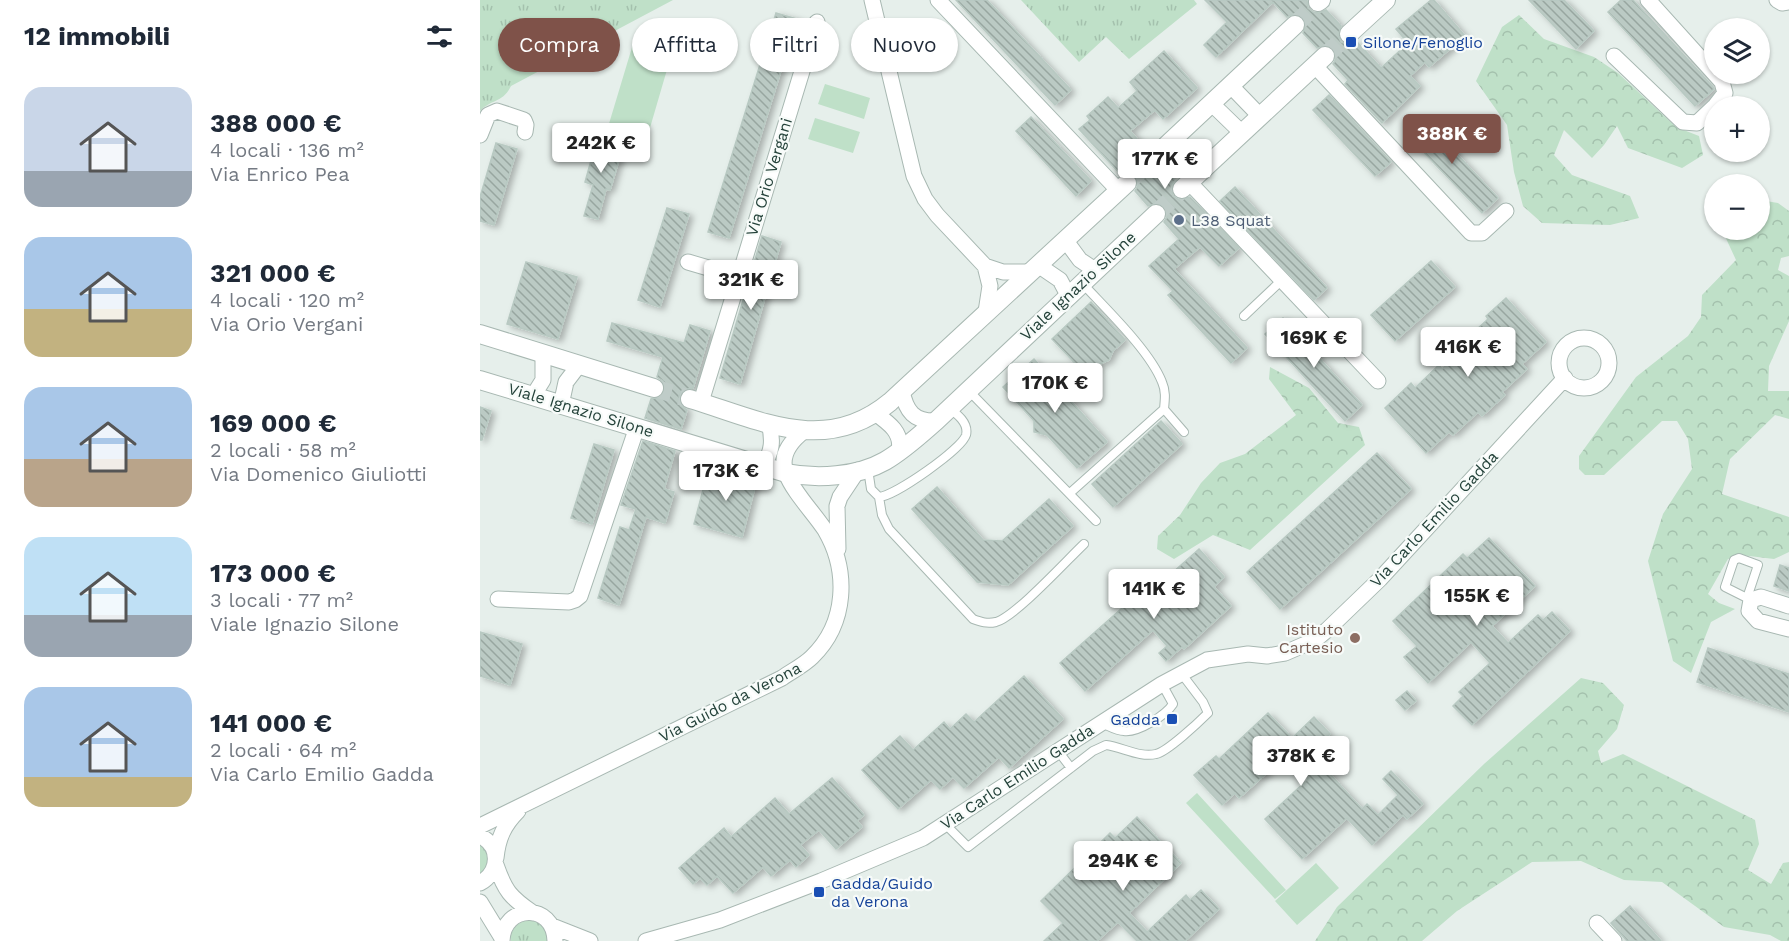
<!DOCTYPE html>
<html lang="it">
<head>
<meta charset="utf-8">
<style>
	:root { --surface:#fff; --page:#f2f2f3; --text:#1f2937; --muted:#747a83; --accent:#7f5249 }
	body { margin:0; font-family:"Work Sans",sans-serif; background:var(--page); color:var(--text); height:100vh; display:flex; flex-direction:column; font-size:22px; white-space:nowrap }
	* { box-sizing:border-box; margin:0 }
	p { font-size:20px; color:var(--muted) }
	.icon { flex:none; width:33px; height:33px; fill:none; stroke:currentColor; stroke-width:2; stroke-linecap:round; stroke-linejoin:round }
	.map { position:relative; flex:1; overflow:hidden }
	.details { display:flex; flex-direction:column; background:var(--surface); width:480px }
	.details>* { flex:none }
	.top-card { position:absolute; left:18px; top:18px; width:570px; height:54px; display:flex; gap:12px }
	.tools { position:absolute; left:1224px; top:18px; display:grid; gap:12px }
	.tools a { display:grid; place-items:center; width:66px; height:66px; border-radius:50%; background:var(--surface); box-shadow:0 2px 4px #0004; font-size:30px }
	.price { position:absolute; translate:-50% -51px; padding:0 14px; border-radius:6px; background:#fff; color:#222; font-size:20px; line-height:39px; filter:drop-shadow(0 2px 3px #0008) }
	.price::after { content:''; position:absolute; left:50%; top:36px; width:18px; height:14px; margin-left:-9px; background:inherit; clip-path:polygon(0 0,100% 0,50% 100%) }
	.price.on { background:var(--accent); color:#fff }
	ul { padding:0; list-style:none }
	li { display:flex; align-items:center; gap:18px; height:150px; padding:0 24px }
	li span { display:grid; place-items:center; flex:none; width:168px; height:120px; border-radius:18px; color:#555 }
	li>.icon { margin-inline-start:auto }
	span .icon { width:72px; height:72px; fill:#fffc; stroke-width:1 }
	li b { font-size:26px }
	h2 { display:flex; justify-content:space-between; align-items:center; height:72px; padding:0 24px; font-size:26px }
	.chip { padding:0 21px; border-radius:27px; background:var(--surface); box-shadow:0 2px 4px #0004; font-size:21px; line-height:54px }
	.chip.on { background:var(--accent); color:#fff }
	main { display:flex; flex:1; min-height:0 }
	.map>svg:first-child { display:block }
	.grass { fill:url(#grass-tufts) }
	.forest { fill:url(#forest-crowns) }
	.pitch { fill:#bfe0c8 }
	.building { fill:url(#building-back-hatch); stroke:#b8c9c2; stroke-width:1.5; filter:url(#shadow) }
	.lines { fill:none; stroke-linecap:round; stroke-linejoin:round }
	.tertiary-tunnel { stroke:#bfccc8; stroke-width:18; stroke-dasharray:18 9; stroke-linecap:butt }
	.service-casing { stroke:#a8b8b2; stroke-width:10 }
	.minor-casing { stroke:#a8b8b2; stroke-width:17 }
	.tertiary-casing { stroke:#a8b8b2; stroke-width:20 }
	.service { stroke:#fff; stroke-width:8 }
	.minor { stroke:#fff; stroke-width:15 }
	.tertiary { stroke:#fff; stroke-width:18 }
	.transit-dot { fill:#1a4fb4; stroke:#f7fbf9; stroke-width:2 }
	.service-dot { fill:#5c6f8a; stroke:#f7fbf9; stroke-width:2 }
	.education-dot { fill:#8d6e63; stroke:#f7fbf9; stroke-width:2 }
	.labels { text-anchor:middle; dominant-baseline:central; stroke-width:4.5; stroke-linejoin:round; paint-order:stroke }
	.transit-label { font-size:16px; fill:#164399; stroke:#f7fbf9; text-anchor:start }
	.street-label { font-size:16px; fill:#24423a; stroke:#f7fbf9 }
	.service-label { font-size:16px; fill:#4e5e75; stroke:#f7fbf9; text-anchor:start }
	.education-label { font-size:16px; fill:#785e54; stroke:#f7fbf9; text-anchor:end }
</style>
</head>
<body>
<main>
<section class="details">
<h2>12 immobili<svg class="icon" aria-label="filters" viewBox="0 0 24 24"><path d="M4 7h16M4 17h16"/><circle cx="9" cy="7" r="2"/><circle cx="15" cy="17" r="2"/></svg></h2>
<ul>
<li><span style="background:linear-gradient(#c9d6e8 70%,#9aa5b1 0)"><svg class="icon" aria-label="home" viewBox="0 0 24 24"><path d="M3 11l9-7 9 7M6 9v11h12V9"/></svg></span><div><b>388 000 €</b><p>4 locali · 136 m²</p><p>Via Enrico Pea</p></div></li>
<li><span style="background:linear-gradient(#a9c7e8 60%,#c2b280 0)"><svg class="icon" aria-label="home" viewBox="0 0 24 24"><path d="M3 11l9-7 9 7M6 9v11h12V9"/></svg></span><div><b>321 000 €</b><p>4 locali · 120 m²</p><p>Via Orio Vergani</p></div></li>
<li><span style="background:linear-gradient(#a9c7e8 60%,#b9a48a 0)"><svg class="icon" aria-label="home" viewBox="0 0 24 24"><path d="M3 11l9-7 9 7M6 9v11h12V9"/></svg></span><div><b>169 000 €</b><p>2 locali · 58 m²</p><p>Via Domenico Giuliotti</p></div></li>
<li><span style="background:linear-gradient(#bfe0f5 65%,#9aa5b1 0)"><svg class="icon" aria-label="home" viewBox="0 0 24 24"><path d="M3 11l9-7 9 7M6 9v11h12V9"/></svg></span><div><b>173 000 €</b><p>3 locali · 77 m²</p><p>Viale Ignazio Silone</p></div></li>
<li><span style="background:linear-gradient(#a9c7e8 75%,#c2b280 0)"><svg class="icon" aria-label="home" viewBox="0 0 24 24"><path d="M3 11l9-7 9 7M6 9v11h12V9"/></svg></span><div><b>141 000 €</b><p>2 locali · 64 m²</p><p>Via Carlo Emilio Gadda</p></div></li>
</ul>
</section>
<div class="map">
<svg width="1309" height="941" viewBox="0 0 1309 941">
	<defs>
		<pattern id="grass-tufts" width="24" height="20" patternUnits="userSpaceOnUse" patternTransform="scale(1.5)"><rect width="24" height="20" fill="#bfe0c8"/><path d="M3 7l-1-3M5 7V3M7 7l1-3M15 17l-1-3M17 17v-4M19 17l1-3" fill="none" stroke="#a4c1ad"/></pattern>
		<pattern id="forest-crowns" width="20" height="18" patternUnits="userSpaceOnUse" patternTransform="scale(1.5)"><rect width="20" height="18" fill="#bfe0c8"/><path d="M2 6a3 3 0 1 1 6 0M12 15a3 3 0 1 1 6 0" fill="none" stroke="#a4c1ad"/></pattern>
		<pattern id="building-back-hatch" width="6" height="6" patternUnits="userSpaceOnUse" patternTransform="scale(1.5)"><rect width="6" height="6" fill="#bbcac4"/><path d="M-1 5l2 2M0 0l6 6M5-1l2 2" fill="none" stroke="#98a6a0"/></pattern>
		<filter id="shadow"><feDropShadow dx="4" dy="2.5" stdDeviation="3" flood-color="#0004"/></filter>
	</defs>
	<rect width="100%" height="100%" fill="#e6efeb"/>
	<!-- grass -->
	<path class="grass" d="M0,0H193L31,86C23,103 11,99 0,111Z
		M541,0H714L717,4L649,59L626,37L599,62Z
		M0,842L9,856L6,868L0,874Z
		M46,920C60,920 66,927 68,941H31C30,930 36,924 46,920Z"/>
	<!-- forest -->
	<path class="forest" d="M1039,15L1064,39L1114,57L1138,73L1196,127L1219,136L1223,155L1202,168L1148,148L1137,126L1124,145L1112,158L1084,130L1074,155L1092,175L1150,196L1159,218L1130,225L1062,223L1043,206L1034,172L1027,125L996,81L1022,27Z
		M1280,200L1298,203L1309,211V256L1301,258L1298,270L1309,276V321L1289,366L1288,391H1309V419L1295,415L1250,459L1242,494L1309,517V552L1294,559L1261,555L1248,559L1228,594L1239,603L1255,609L1231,622L1211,673L1193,661L1168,561L1183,514L1212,469L1208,439L1197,421H1182L1124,475H1105L1099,469V456L1156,377L1208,336L1221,317L1222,295L1256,260L1243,232L1245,230H1280Z
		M790,367L829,388L858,423L879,427L885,445L770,550L733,535L694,559L677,549L678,536L700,515L721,483L740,463L765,454L816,415L789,379Z
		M1101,678L1123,683L1144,705L1137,729L1118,751L1121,763L1143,754L1275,820L1279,844L1268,870L1291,884L1303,863L1309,862V941H1301L1290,935L1244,927L1182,882L1144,880L1101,861L1052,862L977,911L942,941H835L857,907L1004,764Z"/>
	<!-- pitch -->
	<path class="pitch" d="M153,44L191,56L167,138L128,127Z
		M345,84L390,98L384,119L338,104Z
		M335,118L380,132L373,153L328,139Z
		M717,793L806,890L795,899L706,803Z
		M836,863L859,888L817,925L795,901Z"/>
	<!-- building -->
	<path class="building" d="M476,0H507L591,90L575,105Z
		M725,0H827L828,8L833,12L839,13L846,10L861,26L858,36L861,42L871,45L877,42L901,68L928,43L916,29L951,0H954L985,36L949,67L945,62L930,76L940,86L902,123L865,84L868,80L853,64L856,59L854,49L848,45L837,48L823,33L826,23L823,17L813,14L807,17L793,2L736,57L724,45L747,22Z
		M1049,0H1084L1114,31L1096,49Z
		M1141,0H1153L1233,87L1234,89L1215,106L1128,12Z
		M296,13L317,19L249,238L228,232Z
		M684,51L717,88L683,119L675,110L650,131L666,149L663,154L665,164L671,168L681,165L695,180L691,186L693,196L699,200L710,197L759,248L739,266L720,247L694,269L767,348L751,363L688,295L693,291L669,266L699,239L684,222L687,217L685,207L679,203L668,206L655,191L658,186L656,176L650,172L640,174L599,129L610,120L607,116L628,97L638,108L657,91L650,82Z
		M849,95L911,162L895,176L833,110Z
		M551,117L611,181L596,196L536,131Z
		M943,118L1018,198L1002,213L926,134Z
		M117,139L143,146L130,190L126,189L118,219L104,216L113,185L105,182Z
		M16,143L37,149L14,225L0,221V197Z
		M755,187L847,288L834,300L740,201Z
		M187,208L209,214L180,307L158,300Z
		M282,236L301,242L260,384L240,378Z
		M951,261L975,287L915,341L891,315Z
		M46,262L97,277L78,339L27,324Z
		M1026,298L1066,342L1042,364L1047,369L1022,392L1025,395L1002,416L998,412L973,435L969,432L946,453L905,408L931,383L935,388L959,365L962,369L986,346L982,343L1008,319L1006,316Z
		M611,302L645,340L633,351L629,360L618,365L607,376L572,339Z
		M803,318L882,405L865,421L785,334Z
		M132,323L204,343L210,325L230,331L213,388L203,390L199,396L201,406L207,410L201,429L165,418L171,399L181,397L185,391L183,381L177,377L183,357L127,341Z
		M554,359L627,442L597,468L567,435L554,432V421L523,387Z
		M0,407L11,411L2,440H0Z
		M681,421L702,444L633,507L612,484Z
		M163,441L195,451L184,489L194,492L185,523L166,517L139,605L118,598L140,527L149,530L156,509L141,505Z
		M114,444L134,450L112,524L91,518Z
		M897,453L931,489L800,609L767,572Z
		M229,467L277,479L262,537L214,524Z
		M457,487L503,540L522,541L569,499L593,526L528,585L497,582L432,509Z
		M1009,538L1055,586L1012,626L1028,643L1058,615L1063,620L1072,612L1090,631L992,725L973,706L983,696L979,692L1010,663L991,642L948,683L924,657L937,646L913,621L983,554L987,558Z
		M719,549L744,577L734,587L751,606L704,649L702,647L686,661L679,653L687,646L673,630L605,691L580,663L650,601L655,606Z
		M1300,565L1309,568V591L1294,586Z
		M0,632L42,644L30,685L0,676Z
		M1228,648L1309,674V712L1217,682Z
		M544,676L583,719L529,768L519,757L484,788L473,777L460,789L451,780L418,809L382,770L420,736L433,750L464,722L470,729L486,714L494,722Z
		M927,691L936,701L925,710L916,700Z
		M788,713L812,738L834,717L850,734L830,752L882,809L887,804L898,815L918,795L903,779L911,771L943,804L927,819L923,815L892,845L867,818L822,859L785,819L828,779L799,747L782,763L789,771L759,798L755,793L742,805L714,775L736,756L739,759Z
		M352,778L384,815L377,821L382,827L356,849L339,830L320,845L329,855L316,867L310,860L291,876L283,867L253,893L237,876L227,885L220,878L213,884L199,868L244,828L251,837L295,798L309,814Z
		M657,817L701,863L649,913L667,932L706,895L710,900L721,890L739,909L705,941H657L638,922L617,941H564L583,923L561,901L630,833L635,838Z
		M1150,906L1181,941H1147L1131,923Z"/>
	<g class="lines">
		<!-- tertiary-tunnel -->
		<path class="tertiary-tunnel" d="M815,25L838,2
			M845,56L869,34
			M647,183L674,157
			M676,214L702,189
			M174,388L210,399"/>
		<!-- service casing -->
		<g class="service-casing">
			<path id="service" d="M603,284C626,309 670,351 682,382C686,391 685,399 684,409
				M764,316L802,280
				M489,391L616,521
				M388,469L391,489L399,497C415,496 482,449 486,435C489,423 477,414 469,408
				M590,493L684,409L704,432
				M399,497L402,515L409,529L493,619C501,622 507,624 516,622C535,617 587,560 604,544
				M1259,558L1278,565L1267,598L1245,587L1254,560Z
				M621,723C627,725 636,731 644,731C658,733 686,715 693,704L682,684
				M578,751L591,768
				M465,824L488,847L613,751L626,745C642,747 660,758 676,754C687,752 719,722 728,713L723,702L701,673"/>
		</g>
		<!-- minor casing -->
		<g class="minor-casing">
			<path id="minor" d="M392,0L434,176L445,199L457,215L505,266L510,286L506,312
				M458,0L639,191
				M1168,0L1242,82L1245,93L1235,106
				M1297,0L1302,3L1309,2
				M1134,56L1203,122L1217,123L1234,107
				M835,66L991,233H1002L1026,211
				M750,85L780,116
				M731,103L762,133
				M0,135L8,115L17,111L44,120L46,125L45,132
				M709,182L898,381
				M586,241L600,260L615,270
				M208,262L259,277
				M558,265L580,280L588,295
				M505,266L523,272H549
				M1079 363a25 25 0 1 1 50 0a25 25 0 1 1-50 0Z
				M422,391C426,411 434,422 456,421
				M53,396L63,380V354
				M221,402L337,22
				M81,405L86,382L99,365
				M395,413C409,423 423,433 419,451
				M282,466C293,453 293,439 289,423
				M358,549L357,506L360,497L378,470
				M18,599L89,602L95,600L100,596L157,427
				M1309,606L1281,597L1271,600L1269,611L1278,621L1309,629
				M0,826L302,678C312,671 324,665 332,657C367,623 369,571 345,530C334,513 313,492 306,473C299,455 311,441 324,431
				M0,836C21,846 20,872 0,883
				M16,858C18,838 24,825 38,811
				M16,865C25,891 30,897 53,913
				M0,902L22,938
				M1117,923L1134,941
				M72,926L110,941
				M22,941C23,904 74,902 75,941
				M166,941L240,920L341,881L443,838L682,684L727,660L768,654L787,656L805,653L835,640L847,630L900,579L1085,378"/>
		</g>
		<!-- tertiary casing -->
		<g class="tertiary-casing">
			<path id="tertiary" d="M838,2L841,0
				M869,34L906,0
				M674,157L815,25
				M702,189L845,56
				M0,334L174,388
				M0,380L306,473C337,479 377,477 405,461C424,450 440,435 456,421L676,214
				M210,399C280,420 345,456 410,402L647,183"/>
		</g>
		<!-- service -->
		<use href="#service" class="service"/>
		<!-- minor -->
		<use href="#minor" class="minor"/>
		<!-- tertiary -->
		<use href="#tertiary" class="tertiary"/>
	</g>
	<!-- markers -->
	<g class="transit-dot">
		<rect x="865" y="36" width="12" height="12" rx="3"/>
		<rect x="686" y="713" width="12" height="12" rx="3"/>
		<rect x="333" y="886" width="12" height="12" rx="3"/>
	</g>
	<circle class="service-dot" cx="699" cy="220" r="6"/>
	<circle class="education-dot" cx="875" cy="638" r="6"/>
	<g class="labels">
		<!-- transit labels -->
		<g class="transit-label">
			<text x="883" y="42">Silone/Fenoglio</text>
			<text x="680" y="719" text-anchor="end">Gadda</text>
			<text x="351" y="883">Gadda/Guido<tspan x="351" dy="18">da Verona</tspan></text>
		</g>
		<!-- street labels -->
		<g class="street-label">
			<text transform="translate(289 177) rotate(-73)">Via Orio Vergani</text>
			<text transform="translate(598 286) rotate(-43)">Viale Ignazio Silone</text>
			<text transform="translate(101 410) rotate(17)">Viale Ignazio Silone</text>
			<text transform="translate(954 519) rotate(-47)">Via Carlo Emilio Gadda</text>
			<text transform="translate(250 702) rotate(-27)">Via Guido da Verona</text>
			<text transform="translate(537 777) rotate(-33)">Via Carlo Emilio Gadda</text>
		</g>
		<!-- service labels -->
		<g class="service-label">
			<text x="711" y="220">L38 Squat</text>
		</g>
		<!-- education labels -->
		<g class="education-label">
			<text x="863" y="629">Istituto<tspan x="863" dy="18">Cartesio</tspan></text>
		</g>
	</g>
</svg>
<div class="tools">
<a><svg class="icon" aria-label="layers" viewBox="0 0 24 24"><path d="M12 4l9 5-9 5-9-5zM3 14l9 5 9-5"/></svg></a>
<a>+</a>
<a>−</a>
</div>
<b class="price on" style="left:972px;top:165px">388K €</b>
<b class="price" style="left:121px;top:174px">242K €</b>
<b class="price" style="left:685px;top:190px">177K €</b>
<b class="price" style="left:271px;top:311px">321K €</b>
<b class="price" style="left:834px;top:369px">169K €</b>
<b class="price" style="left:988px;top:378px">416K €</b>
<b class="price" style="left:575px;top:414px">170K €</b>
<b class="price" style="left:246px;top:502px">173K €</b>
<b class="price" style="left:674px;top:620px">141K €</b>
<b class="price" style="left:997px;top:627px">155K €</b>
<b class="price" style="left:821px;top:787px">378K €</b>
<b class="price" style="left:643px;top:892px">294K €</b>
<div class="top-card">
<a class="chip on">Compra</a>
<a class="chip">Affitta</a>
<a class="chip">Filtri</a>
<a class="chip">Nuovo</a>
</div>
</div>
</main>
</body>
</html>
